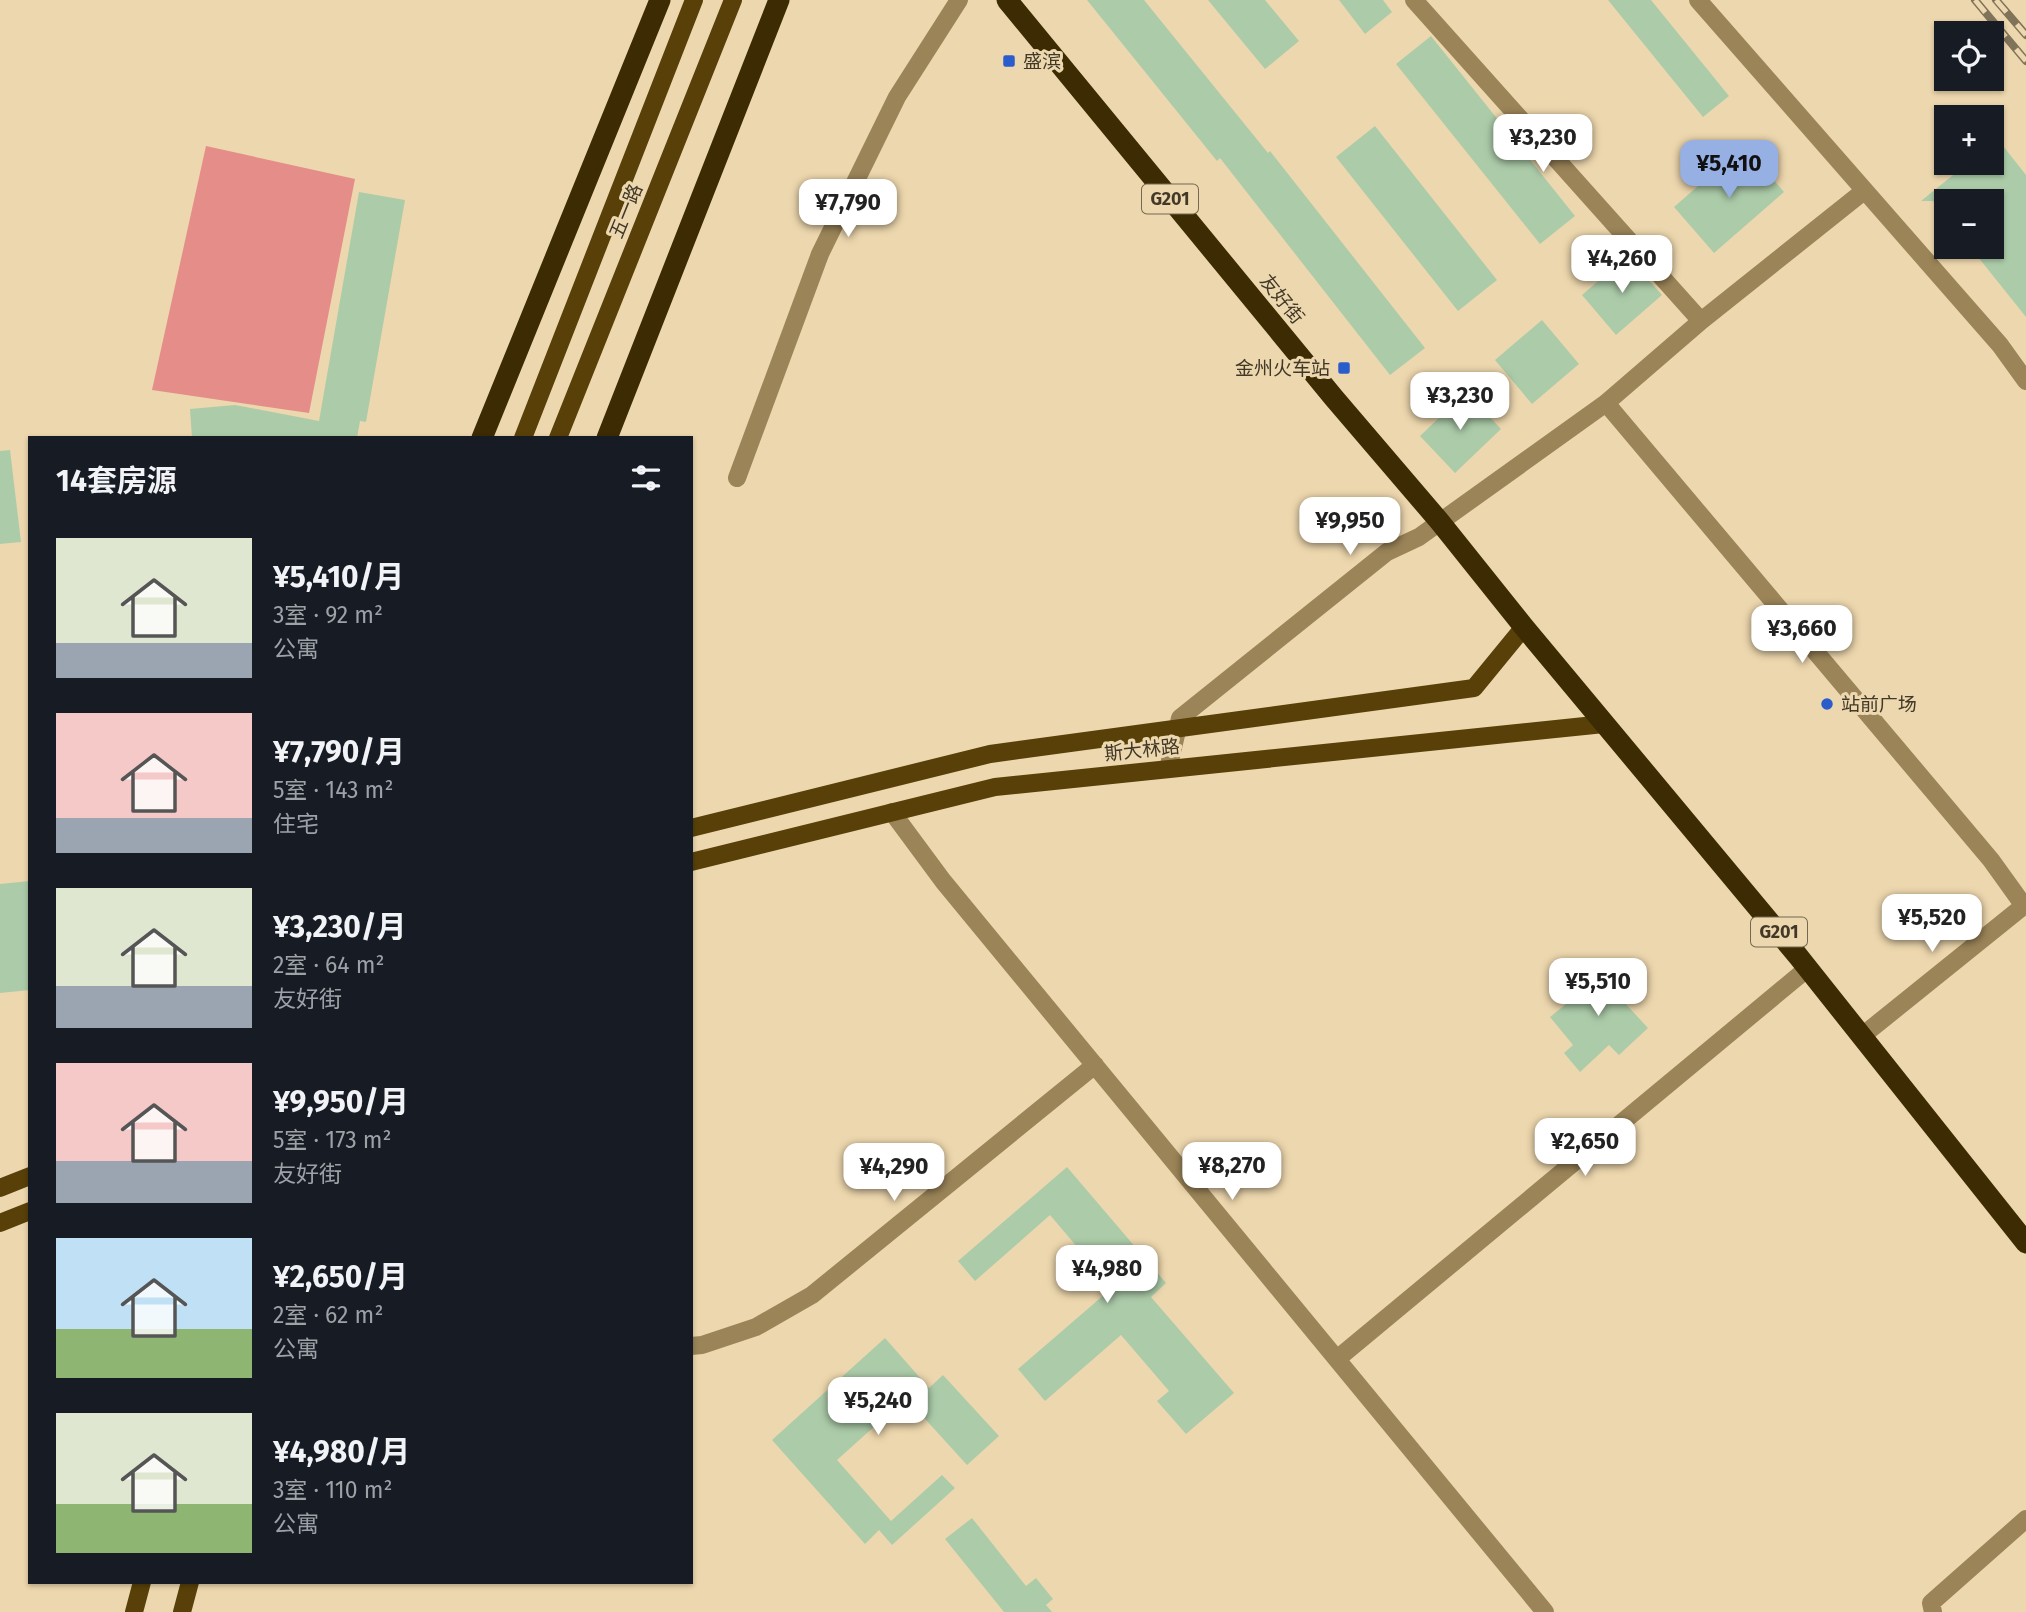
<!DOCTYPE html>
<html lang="zh">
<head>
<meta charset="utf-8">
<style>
	:root { --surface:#171b24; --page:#242831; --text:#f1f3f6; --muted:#9ea1a6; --accent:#97b0e3 }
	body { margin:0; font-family:"Fira Sans","Noto Sans SC",sans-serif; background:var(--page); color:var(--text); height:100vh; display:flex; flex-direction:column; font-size:26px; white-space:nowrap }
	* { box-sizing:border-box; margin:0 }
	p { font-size:23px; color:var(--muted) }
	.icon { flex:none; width:38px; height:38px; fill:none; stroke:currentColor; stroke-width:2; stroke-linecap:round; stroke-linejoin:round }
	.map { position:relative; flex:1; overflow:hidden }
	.drawer { position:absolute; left:28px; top:436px; width:665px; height:1148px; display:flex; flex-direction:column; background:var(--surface); border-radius:0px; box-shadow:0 2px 5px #0004 }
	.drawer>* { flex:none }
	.controls { position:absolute; left:1934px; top:21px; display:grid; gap:14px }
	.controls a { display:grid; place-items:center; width:70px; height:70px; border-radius:0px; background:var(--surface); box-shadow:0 2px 5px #0004; font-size:35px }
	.price { position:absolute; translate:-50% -60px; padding:0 16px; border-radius:14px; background:#fff; color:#222; font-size:23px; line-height:46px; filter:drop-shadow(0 2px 4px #0008) }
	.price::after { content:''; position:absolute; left:50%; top:42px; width:21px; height:16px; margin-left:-10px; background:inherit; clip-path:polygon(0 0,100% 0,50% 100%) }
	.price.selected { background:var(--accent); color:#111 }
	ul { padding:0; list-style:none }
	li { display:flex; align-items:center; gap:21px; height:175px; padding:0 28px }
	li span { display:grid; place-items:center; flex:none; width:196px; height:140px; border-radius:0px; color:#555 }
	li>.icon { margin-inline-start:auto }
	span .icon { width:84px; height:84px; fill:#fffc; stroke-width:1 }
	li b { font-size:30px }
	h2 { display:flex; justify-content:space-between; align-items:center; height:84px; padding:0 28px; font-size:30px }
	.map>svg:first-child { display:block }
	.green { fill:#e48d89 }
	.building { fill:#accca9 }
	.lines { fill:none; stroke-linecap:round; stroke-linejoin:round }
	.minor { stroke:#9b8458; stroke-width:18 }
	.major { stroke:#584008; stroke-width:18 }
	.highway { stroke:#3c2b03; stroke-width:21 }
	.rail-casing { stroke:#817359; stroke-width:8 }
	.rail { stroke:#edd7ae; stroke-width:5; stroke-dasharray:16; stroke-linecap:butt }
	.poi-dot { fill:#2a5dcb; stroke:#edd7ae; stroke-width:2.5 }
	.labels { text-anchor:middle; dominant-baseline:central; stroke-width:6; stroke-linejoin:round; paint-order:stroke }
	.shield { fill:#edd7ae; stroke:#756850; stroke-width:2 }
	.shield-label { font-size:18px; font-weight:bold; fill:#413827 }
	.poi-label { font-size:19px; fill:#413827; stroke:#edd7ae; text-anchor:start }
	.street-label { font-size:19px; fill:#413827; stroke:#edd7ae }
</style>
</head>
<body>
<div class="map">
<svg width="2026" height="1612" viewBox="0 0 2026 1612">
	<rect width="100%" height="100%" fill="#edd7ae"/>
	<!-- green -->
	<path class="green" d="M206,146L355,179L309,413L152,390Z"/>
	<!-- building -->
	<path class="building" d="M1087,0H1144L1268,153L1270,151L1425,348L1390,375L1220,158L1217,161Z
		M1208,0H1265L1299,41L1265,69Z
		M1339,0H1383L1392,12L1365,34Z
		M1608,0H1651L1729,96L1703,117Z
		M1431,36L1575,216L1540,244L1396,64Z
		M1375,126L1497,280L1458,311L1336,157Z
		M1992,132L2026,175V317L1970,247H1992V201H1946V218L1933,201H1921L1968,163H1992Z
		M1744,146L1784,192L1714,253L1674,207Z
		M359,192L405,200L366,422L360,421L357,438H192L190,409L235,405L319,421Z
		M1627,256L1662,295L1616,335L1582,295Z
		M1542,320L1579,364L1532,404L1495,360Z
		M1466,392L1501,429L1455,473L1420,436Z
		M10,450L21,542L0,544V451Z
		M30,881V990L0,993V884Z
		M1608,961L1623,978L1611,988L1648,1028L1619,1055L1609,1045L1580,1072L1564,1053L1573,1045L1550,1017L1586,988L1578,978L1593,965L1599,968Z
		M1067,1167L1166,1283L1151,1297L1234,1393L1186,1434L1157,1401L1169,1391L1121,1335L1045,1401L1018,1369L1112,1288L1050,1215L975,1281L958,1261Z
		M885,1338L929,1388L943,1375L999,1436L967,1465L906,1398L837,1460L891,1521L942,1475L955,1488L892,1545L879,1530L865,1544L772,1440Z
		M972,1518L1026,1586L1036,1578L1053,1599L1046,1605L1052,1612H1004L945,1539Z"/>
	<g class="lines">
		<!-- minor -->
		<path class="minor" d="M1414,0L1701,321
			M1698,0L2000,345L2026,381
			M1606,403L1991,860L2024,906
			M737,478L820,254L897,97L959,0
			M1168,769L1180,718L1387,552L1419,537L1606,403L1701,321L1864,191
			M892,812L943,881L1545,1612
			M1862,1036L2026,904
			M691,1346L702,1345L756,1327L812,1295L1095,1065
			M1337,1359L1808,968
			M1933,1612L1931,1603L2026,1519"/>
		<!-- major -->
		<path class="major" d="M523,438L694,0
			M558,438L733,0
			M691,828L990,754L1474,688L1524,627
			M691,862L995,787L1604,724
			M0,1188L30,1176
			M0,1223L30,1211
			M134,1612L142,1582
			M182,1612L190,1582"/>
		<!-- highway -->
		<path class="highway" d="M1007,0L1334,398L1440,522L1524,627L1798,956L2026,1243
			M482,438L660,0
			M607,438L779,0"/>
		<!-- rail casing -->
		<g class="rail-casing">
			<path id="rail" d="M1975,0L2026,61
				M1996,0L2026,35"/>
		</g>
		<!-- rail -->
		<use href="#rail" class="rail"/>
	</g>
	<!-- markers -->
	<g class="poi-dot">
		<rect x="1002" y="54" width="14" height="14" rx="3.5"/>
		<rect x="1337" y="361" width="14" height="14" rx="3.5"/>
		<circle cx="1827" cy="704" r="7"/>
	</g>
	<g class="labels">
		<!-- shield labels -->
		<g class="shield">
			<rect x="1142" y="184.5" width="56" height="29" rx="5"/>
			<rect x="1751" y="917.5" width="56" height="29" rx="5"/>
		</g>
		<g class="shield-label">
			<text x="1170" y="199">G201</text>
			<text x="1779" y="932">G201</text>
		</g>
		<!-- poi labels -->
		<g class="poi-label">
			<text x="1023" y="61">盛滨</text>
			<text x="1330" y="368" text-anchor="end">金州火车站</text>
			<text x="1841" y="704">站前广场</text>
		</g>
		<!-- street labels -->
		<g class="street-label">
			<text transform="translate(626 211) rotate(-68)">五一路</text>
			<text transform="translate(1282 299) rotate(51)">友好街</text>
			<text transform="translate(1142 750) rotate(-6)">斯大林路</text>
		</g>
	</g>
</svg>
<div class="controls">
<a><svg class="icon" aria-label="locate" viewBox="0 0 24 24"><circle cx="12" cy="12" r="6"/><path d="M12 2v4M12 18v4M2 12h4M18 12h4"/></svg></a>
<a>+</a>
<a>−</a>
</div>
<b class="price" style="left:1543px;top:174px">¥3,230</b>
<b class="price selected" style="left:1729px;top:200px">¥5,410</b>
<b class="price" style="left:848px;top:239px">¥7,790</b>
<b class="price" style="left:1622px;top:295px">¥4,260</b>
<b class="price" style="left:1460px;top:432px">¥3,230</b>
<b class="price" style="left:1350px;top:557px">¥9,950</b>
<b class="price" style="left:1802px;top:665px">¥3,660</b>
<b class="price" style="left:1932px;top:954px">¥5,520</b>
<b class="price" style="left:1598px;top:1018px">¥5,510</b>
<b class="price" style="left:1585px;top:1178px">¥2,650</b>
<b class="price" style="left:1232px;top:1202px">¥8,270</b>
<b class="price" style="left:894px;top:1203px">¥4,290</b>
<b class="price" style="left:1107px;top:1305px">¥4,980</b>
<b class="price" style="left:878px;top:1437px">¥5,240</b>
<section class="drawer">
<h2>14套房源<svg class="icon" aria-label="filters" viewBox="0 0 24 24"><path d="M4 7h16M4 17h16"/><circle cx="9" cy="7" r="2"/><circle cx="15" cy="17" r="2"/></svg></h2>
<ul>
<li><span style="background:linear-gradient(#dfe7d0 75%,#9aa5b1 0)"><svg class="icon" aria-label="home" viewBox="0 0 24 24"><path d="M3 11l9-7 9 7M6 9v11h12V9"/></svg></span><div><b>¥5,410/月</b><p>3室 · 92 m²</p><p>公寓</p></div></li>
<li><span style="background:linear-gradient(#f6c9c9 75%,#9aa5b1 0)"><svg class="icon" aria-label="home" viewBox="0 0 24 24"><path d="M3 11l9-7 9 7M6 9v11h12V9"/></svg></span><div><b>¥7,790/月</b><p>5室 · 143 m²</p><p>住宅</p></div></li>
<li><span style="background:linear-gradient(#dfe7d0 70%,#9aa5b1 0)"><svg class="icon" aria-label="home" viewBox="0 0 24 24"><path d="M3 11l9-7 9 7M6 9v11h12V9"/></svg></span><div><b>¥3,230/月</b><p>2室 · 64 m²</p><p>友好街</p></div></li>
<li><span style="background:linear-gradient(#f6c9c9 70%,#9aa5b1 0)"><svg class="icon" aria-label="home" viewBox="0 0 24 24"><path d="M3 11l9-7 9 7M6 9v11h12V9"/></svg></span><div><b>¥9,950/月</b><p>5室 · 173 m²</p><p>友好街</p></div></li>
<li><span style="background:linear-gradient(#bfe0f5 65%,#8fb573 0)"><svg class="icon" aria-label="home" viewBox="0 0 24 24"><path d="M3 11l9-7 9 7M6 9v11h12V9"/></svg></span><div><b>¥2,650/月</b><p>2室 · 62 m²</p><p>公寓</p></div></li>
<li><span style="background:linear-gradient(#dfe7d0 65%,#8fb573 0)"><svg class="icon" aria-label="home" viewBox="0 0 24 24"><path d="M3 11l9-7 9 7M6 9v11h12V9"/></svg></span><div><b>¥4,980/月</b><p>3室 · 110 m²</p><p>公寓</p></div></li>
</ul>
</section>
</div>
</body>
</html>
